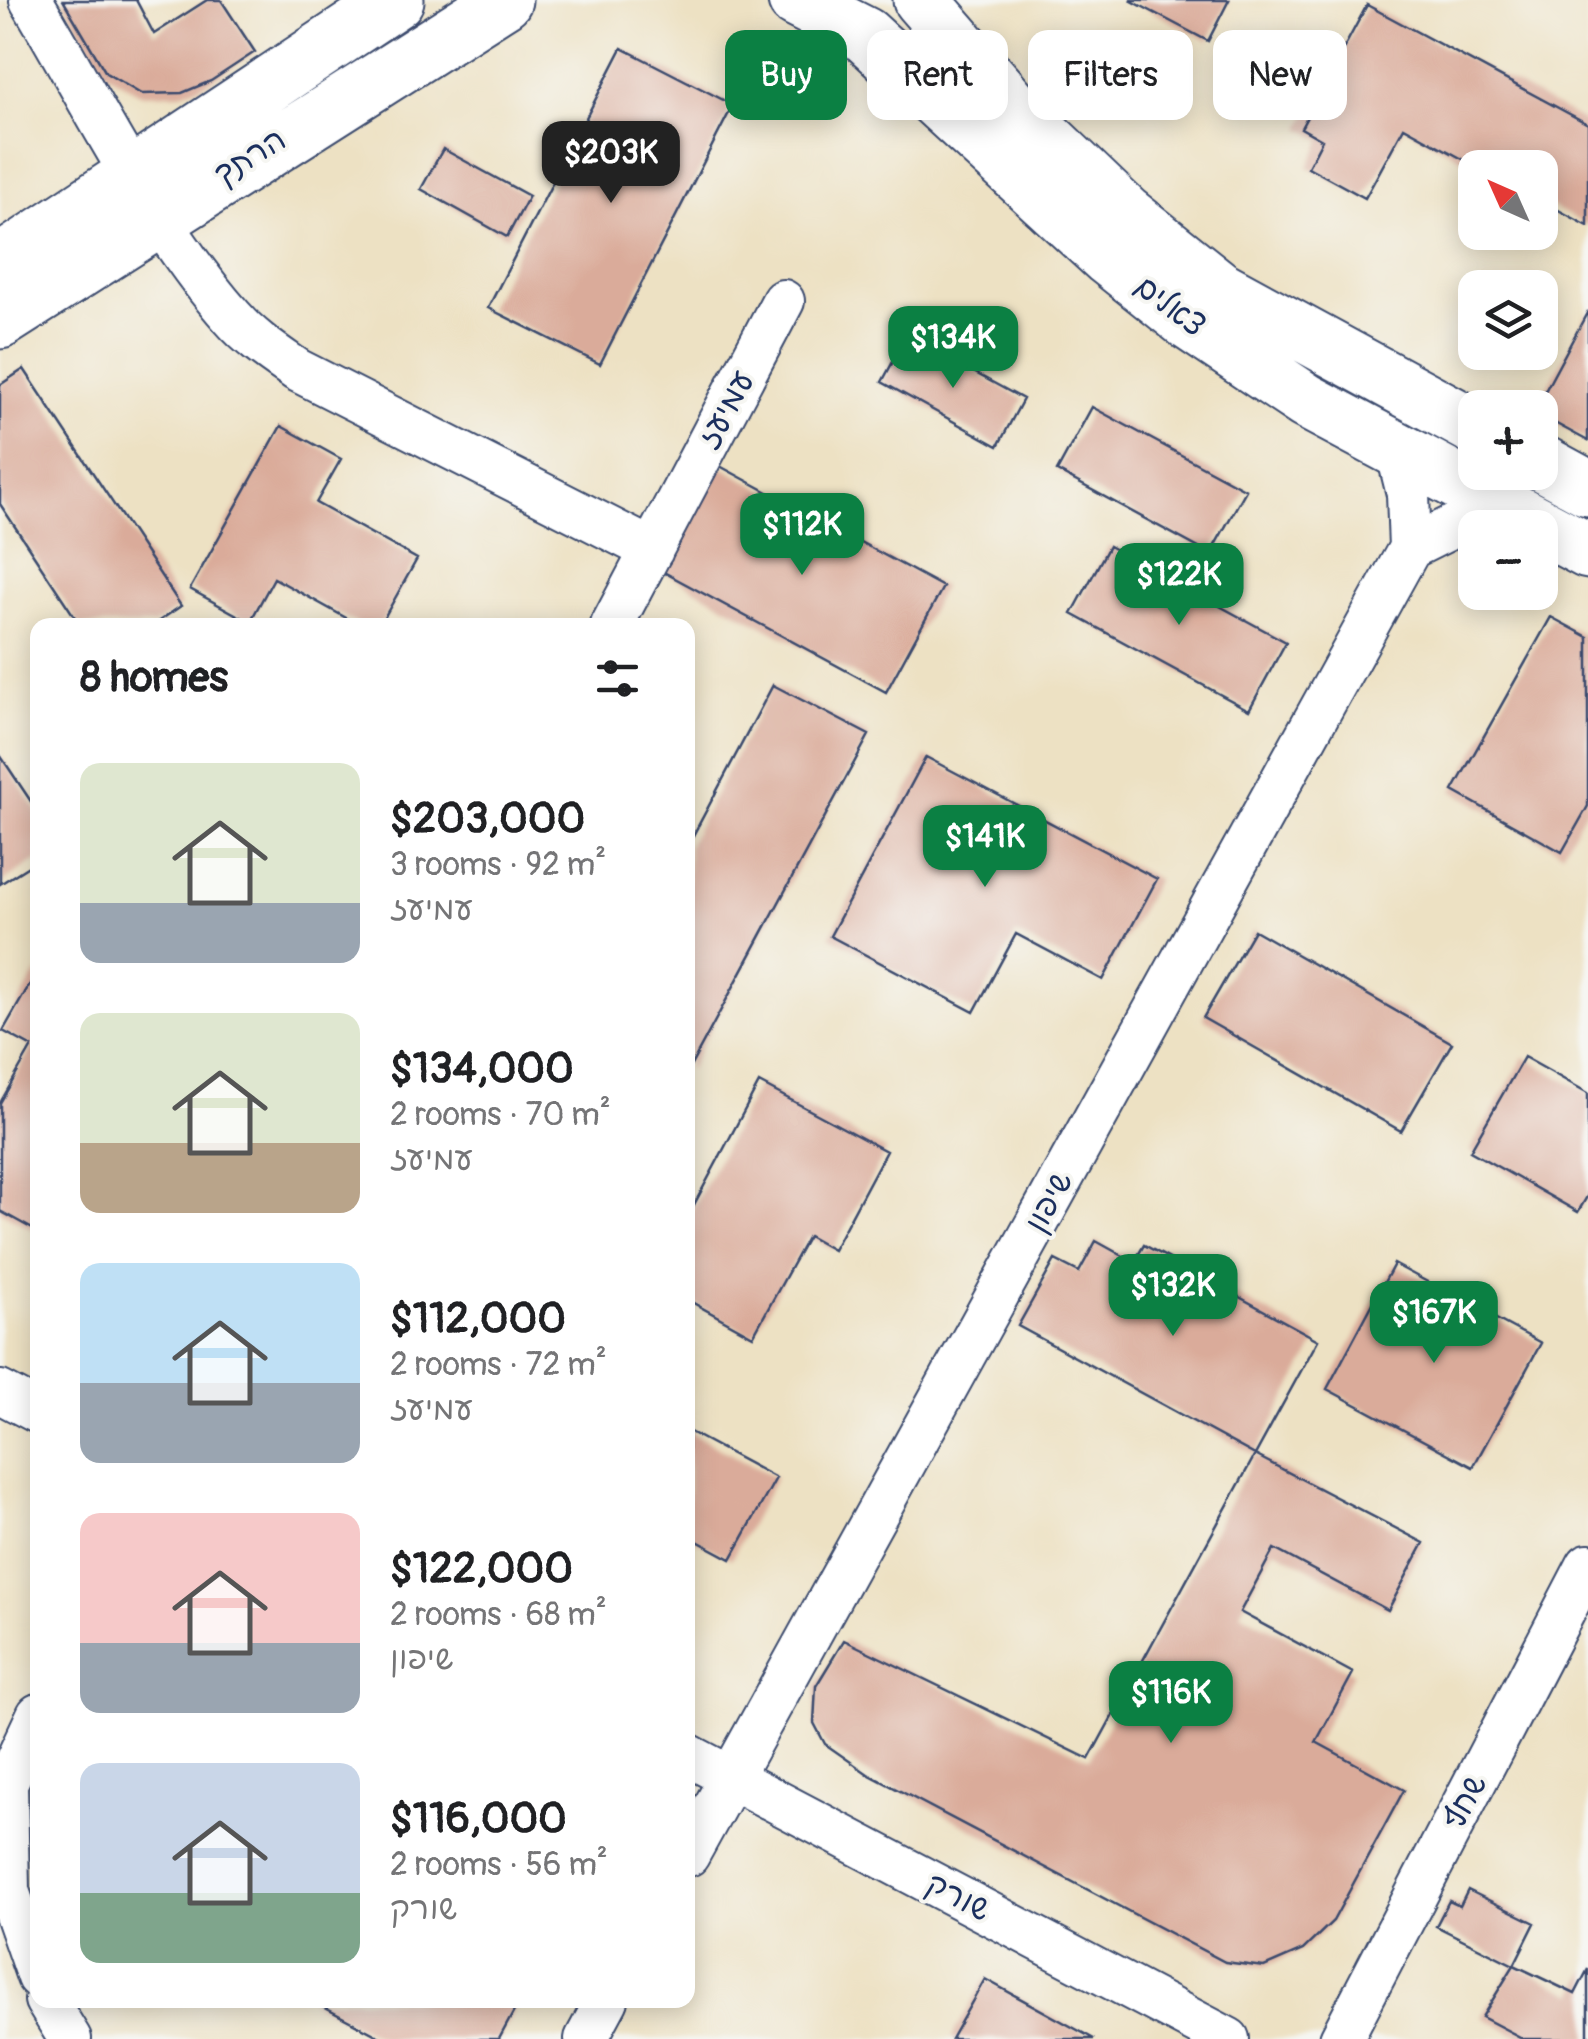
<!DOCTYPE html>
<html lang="en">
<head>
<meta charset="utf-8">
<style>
	:root { --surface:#fff; --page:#f6f6f6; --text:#202124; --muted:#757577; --accent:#0b8043 }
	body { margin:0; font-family:Pangolin,"Playpen Sans Hebrew",sans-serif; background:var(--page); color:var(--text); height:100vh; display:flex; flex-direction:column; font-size:38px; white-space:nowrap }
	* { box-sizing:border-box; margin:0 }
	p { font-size:32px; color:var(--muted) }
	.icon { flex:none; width:55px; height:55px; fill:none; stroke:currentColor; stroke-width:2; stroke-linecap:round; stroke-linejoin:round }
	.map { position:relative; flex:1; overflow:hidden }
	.drawer { position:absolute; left:30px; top:618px; width:665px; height:1390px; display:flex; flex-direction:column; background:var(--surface); border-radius:20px; box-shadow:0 5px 25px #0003 }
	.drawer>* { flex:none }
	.hud { position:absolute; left:725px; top:30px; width:712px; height:90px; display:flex; gap:20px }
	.needle { width:65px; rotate:315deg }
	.buttons { position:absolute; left:1458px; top:150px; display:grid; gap:20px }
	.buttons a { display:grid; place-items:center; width:100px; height:100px; border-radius:20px; background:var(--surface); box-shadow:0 5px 25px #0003; font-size:50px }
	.price { position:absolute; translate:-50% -85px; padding:0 22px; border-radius:20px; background:var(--accent); color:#fff; font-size:32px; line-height:65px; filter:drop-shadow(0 2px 5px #0008) }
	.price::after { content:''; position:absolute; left:50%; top:60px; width:30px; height:22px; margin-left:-15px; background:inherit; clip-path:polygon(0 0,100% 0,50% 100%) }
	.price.selected { background:#222; color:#fff }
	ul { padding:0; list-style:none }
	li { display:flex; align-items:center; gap:30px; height:250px; padding:0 50px }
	li span { display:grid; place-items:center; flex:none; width:280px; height:200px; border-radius:20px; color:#555 }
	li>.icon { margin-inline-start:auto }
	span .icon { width:120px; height:120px; fill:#fffc; stroke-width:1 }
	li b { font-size:42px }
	h2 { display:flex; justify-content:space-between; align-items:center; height:120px; padding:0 50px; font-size:42px }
	.tag { padding:0 35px; border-radius:20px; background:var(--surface); box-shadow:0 5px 25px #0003; font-size:35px; line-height:90px }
	.tag.selected { background:var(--accent); color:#fff }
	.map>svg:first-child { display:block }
	.building { fill:#daab9a }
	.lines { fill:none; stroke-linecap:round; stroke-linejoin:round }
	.street-casing { stroke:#3a4a6d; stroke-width:46 }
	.secondary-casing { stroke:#3a4a6d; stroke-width:59 }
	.street { stroke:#fff; stroke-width:42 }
	.secondary { stroke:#fff; stroke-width:55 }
	.labels { text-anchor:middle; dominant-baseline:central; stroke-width:8; stroke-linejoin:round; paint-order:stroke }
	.street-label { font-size:32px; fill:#1b2f5e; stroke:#f6f6f2 }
</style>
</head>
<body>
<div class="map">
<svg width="1588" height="2039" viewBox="0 0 1588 2039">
	<rect width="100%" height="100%" fill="#f6f6f2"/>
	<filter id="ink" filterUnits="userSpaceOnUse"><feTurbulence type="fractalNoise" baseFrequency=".01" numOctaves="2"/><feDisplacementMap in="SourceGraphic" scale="20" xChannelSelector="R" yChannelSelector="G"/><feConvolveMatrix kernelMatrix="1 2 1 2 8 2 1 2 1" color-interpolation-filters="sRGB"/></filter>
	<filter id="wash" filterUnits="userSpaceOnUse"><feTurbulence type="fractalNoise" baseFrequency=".0048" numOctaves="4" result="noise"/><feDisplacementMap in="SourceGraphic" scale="40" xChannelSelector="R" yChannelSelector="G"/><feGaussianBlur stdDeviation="2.25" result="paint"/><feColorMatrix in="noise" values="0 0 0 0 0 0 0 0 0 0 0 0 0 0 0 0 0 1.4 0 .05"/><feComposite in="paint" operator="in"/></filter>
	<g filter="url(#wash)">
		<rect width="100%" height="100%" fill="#ede1c3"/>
		<g id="blocks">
			<!-- building -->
			<path class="building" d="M63,0H136L154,34L207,0H221L255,52L211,81L182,93L141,94L106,73Z
				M1130,0H1229L1208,41Z
				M1367,5L1588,124V226L1540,200V168H1479L1404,127L1365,198L1308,167L1322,140L1301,128Z
				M622,48L733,105L600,364L488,308Z
				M443,149L529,196L507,237L421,189Z
				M1588,311V441L1540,415V408H1536Z
				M907,336L1023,399L998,446L882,382Z
				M24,369L181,606L153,625H80L0,504V385Z
				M1092,407L1246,490L1210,554L1057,471Z
				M281,426L341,459L316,503L417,559L380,625H359L274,578L250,622L190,589Z
				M718,465L943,587L886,692L660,570Z
				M1109,546L1286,642L1249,710L1072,614Z
				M1551,617L1588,637V806L1562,852L1453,791Z
				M773,685L869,735L688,1071V845Z
				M0,755L38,812V860L0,884Z
				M926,757L1157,879L1103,980L1016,934L974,1012L830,936Z
				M1254,930L1452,1043L1401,1131L1203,1018Z
				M38,970V1232L0,1211V1103L32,1047L3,1031Z
				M1524,1057L1588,1093V1195L1578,1212L1470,1151Z
				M759,1083L886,1151L833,1250L808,1236L753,1336L688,1300V1216Z
				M1096,1241L1134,1262L1144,1245L1318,1340L1255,1455L1018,1326L1055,1260L1079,1272Z
				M1394,1264L1541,1343L1473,1467L1327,1389Z
				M688,1431L776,1478L731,1559L688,1536Z
				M1255,1455L1424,1543L1388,1610L1274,1549L1240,1612L1353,1673L1316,1742L1404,1790L1333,1921L1303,1950L1264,1967L1225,1962L868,1774L825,1744L814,1723L816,1686L844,1640L1089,1759Z
				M1468,1890L1535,1923L1514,1965L1436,1926L1449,1901L1460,1906Z
				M1514,1965L1575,1994L1588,1969V2039H1524L1482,2017Z
				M985,1979L1094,2039H951Z
				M310,2000H520L499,2039H384Z"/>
		</g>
	</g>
	<g filter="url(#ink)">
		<use href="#blocks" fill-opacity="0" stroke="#3a4a6d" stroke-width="2.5"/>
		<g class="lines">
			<!-- street casing -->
			<g class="street-casing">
				<path id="street" d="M31,0C92,102 154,229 232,317C251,339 274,354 297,370L652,550
					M1410,548L1488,509L1524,517
					M612,625L783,301
					M0,1392L38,1412
					M38,1715L6,1783L8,1891L38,1977
					M688,1755L1228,2039
					M688,1855L1410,548L1408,494L1397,450L1377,440
					M46,2000L70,2039
					M586,2039L607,2000
					M1341,2039L1588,1565"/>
			</g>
			<!-- secondary casing -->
			<g class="secondary-casing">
				<path id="secondary" d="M796,0L865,35L1108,258L1191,324L1306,401L1588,551
					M921,0L1015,108L1125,213L1219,288L1475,427
					M0,263L396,0
					M0,321L504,0
					M1540,462L1588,488"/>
			</g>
			<!-- street -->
			<use href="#street" class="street"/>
			<!-- secondary -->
			<use href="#secondary" class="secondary"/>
		</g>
	</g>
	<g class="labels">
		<!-- street labels -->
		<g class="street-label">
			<text transform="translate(250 157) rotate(-32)">הרתך</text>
			<text transform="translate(1170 306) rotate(37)">צאלים</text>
			<text transform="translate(726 410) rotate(-62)">עמיעז</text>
			<text transform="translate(1049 1202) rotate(-61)">שיפון</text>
			<text transform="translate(1465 1802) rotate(-62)">שחף</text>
			<text transform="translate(958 1897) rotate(28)">שורק</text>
		</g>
	</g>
</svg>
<div class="buttons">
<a><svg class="needle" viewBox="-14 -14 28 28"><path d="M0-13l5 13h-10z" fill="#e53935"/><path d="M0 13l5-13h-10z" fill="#757577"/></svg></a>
<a><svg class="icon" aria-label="layers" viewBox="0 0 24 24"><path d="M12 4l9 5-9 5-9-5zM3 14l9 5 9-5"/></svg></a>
<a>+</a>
<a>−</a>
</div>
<b class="price selected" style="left:611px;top:206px">$203K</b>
<b class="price" style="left:953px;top:391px">$134K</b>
<b class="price" style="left:802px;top:578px">$112K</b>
<b class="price" style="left:1179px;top:628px">$122K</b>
<b class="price" style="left:985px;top:890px">$141K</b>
<b class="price" style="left:1173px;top:1339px">$132K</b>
<b class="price" style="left:1434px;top:1366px">$167K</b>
<b class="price" style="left:1171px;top:1746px">$116K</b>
<div class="hud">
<a class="tag selected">Buy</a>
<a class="tag">Rent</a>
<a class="tag">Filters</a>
<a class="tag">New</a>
</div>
<section class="drawer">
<h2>8 homes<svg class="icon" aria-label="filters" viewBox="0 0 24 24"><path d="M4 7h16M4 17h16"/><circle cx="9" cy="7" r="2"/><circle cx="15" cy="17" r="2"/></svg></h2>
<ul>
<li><span style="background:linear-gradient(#dfe7d0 70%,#9aa5b1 0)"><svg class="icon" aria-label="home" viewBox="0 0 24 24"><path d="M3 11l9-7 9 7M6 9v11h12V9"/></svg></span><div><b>$203,000</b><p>3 rooms · 92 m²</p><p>עמיעז</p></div></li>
<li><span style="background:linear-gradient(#dfe7d0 65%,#b9a48a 0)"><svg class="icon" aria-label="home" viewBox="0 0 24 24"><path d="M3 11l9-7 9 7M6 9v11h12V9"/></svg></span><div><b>$134,000</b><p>2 rooms · 70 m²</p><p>עמיעז</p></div></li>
<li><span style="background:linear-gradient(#bfe0f5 60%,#9aa5b1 0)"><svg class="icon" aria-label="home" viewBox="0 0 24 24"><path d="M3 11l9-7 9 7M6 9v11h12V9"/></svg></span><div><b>$112,000</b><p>2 rooms · 72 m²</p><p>עמיעז</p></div></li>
<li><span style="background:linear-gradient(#f6c9c9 65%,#9aa5b1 0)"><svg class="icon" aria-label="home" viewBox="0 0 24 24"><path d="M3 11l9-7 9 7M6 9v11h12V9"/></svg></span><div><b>$122,000</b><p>2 rooms · 68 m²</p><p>שיפון</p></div></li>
<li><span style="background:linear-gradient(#c9d6e8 65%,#7fa58c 0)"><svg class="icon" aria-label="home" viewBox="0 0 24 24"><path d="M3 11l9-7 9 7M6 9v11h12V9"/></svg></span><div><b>$116,000</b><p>2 rooms · 56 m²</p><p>שורק</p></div></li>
</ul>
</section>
</div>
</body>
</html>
